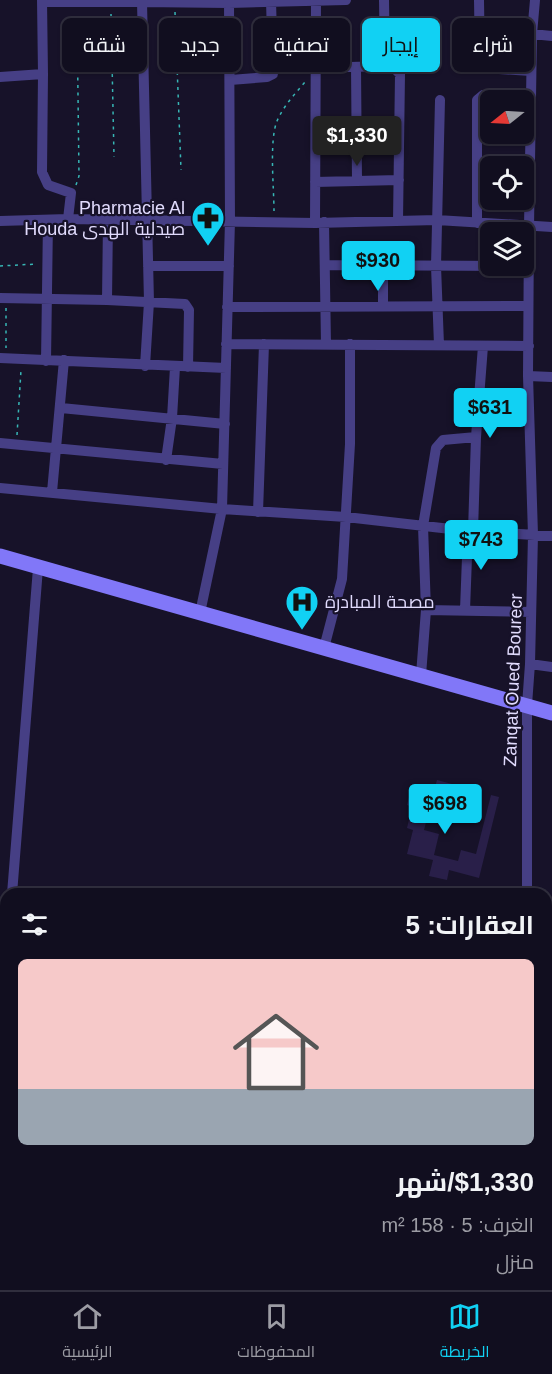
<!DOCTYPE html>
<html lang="ar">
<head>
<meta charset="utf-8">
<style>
	:root { --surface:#110e1f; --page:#1a1728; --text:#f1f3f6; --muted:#9c9ca4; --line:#302e3d; --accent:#11d1f3 }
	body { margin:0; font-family:Arial,Cairo,sans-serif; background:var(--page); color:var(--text); direction:rtl; height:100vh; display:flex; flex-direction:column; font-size:22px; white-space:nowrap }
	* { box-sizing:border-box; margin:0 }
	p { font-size:20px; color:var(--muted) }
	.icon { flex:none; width:33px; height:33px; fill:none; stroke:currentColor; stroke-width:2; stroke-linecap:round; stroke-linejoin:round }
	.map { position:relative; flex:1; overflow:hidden; direction:ltr }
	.drawer { position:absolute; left:0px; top:888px; width:552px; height:402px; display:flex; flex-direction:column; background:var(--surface); border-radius:18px 18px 0 0; box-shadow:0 2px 4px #0004,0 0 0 2px var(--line); direction:rtl }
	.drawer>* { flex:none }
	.hud { position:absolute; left:18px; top:18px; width:516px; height:54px; direction:rtl; display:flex; gap:12px }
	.needle { width:39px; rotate:252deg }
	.fabs { position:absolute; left:480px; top:90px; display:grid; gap:12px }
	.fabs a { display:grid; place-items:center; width:54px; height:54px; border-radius:9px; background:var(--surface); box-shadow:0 2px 4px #0004,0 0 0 2px var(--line); font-size:30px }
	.price { position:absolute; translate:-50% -51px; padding:0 14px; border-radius:6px; background:var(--accent); color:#111; font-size:20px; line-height:39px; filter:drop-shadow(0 2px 3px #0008) }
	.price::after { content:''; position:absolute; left:50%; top:36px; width:18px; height:14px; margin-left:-9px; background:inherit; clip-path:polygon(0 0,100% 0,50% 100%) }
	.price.current { background:#222; color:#fff }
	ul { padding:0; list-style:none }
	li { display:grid; align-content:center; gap:12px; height:318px; padding:0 18px }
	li+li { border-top:2px solid var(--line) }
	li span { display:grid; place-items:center; height:186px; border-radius:9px; color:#555 }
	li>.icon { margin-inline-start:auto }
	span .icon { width:108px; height:108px; fill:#fffc; stroke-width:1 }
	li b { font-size:26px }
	h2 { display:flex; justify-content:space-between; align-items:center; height:72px; padding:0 18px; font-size:26px }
	.tag { padding:0 21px; border-radius:9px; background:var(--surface); box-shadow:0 2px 4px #0004,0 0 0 2px var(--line); font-size:21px; line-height:54px }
	.tag.current { background:var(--accent); color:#111 }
	.dock { display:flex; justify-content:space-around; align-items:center; height:84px; border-top:2px solid var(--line); background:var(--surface); font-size:16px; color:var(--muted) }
	.dock a { display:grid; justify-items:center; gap:3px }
	.dock .current { color:var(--accent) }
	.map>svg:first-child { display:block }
	.park { fill:#153232 }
	.building { fill:#291f49 }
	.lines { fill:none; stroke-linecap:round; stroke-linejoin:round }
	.path { stroke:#37b6b5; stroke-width:1.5; stroke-dasharray:3 4.5; stroke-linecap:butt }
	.lane { stroke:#463f85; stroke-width:5 }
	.street { stroke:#463f85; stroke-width:10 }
	.secondary { stroke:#8177f8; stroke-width:15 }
	.labels { text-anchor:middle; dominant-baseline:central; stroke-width:4.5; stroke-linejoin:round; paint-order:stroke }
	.poi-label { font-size:18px; fill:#e1dbfd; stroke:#171229; text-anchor:end }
	.street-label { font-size:18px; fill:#e1dbfd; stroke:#171229 }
</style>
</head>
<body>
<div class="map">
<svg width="552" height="1290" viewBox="0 0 552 1290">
	<rect width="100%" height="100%" fill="#171229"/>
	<!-- park -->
	<path class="park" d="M0,1223L6,1231V1284H49L53,1290H0Z
		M276,1284H511V1290H270Z"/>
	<!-- building -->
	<path class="building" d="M437,780L452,784L448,803L432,799L424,830L439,834L434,855L458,861L461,850L476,854L491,795L499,797L479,878L449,870L447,880L429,876L433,860L407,854L413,830L407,828L412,807L407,805L411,789L433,794Z
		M318,1284H361L349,1290H308Z"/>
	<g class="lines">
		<!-- path -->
		<path class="path" d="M175,12L181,170
			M111,14L114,157
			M76,185L79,176L77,14
			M274,211C274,188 269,141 277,121C284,105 295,94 305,82
			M0,266L37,264
			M6,308V348
			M17,435L21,370"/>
		<!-- lane -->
		<path class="lane" d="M546,907L552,906
			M0,1082L6,1083
			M0,1095L6,1096
			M0,1103H6
			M0,1240L6,1236
			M286,1290L291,1284"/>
		<!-- street -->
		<path class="street" d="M42,0L43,74L42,172L48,185L71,193L68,219
			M384,0L385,66
			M479,0L480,65L484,68L531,71
			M42,2H142
			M532,34L552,36
			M356,67L357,181
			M315,68L385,66L393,67L400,74L398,221
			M0,77L43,74
			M230,80L267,77L273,74L271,0
			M315,182L399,180
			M0,221L68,219L315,223L437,220L552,227
			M324,222L326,344
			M315,223L316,0
			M477,223V100L483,95L531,98
			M325,265L528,266
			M148,266H229
			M0,298L107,300L185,304L189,310L188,367
			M107,300L108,220
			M383,306V267
			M227,307L528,306
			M226,344L529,346
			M439,345L436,266L440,100
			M0,358L226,368
			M46,361L48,221
			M145,366L149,302L142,2L229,3L346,0
			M528,376L552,377
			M61,408L225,424
			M0,443L223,464
			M166,460L172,418L175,367
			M0,488L222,509L346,517L468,531L552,536
			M52,492L64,360
			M258,512L264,344
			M473,531L476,437L483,346
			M426,610L531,612
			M465,610L468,531
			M200,613L222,509L230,221L229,0
			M324,648L342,579L350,444V344
			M530,664L552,667
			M421,675L426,610L423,526L436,448L443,440L476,437
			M12,894L38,568
			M527,894V705L530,664L533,535L528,376L529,227L532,34L535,0
			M0,1037L6,964
			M0,1186L6,1194
			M73,1284L77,1290"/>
		<!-- secondary -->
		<path class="secondary" d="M0,556L552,713
			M0,1060L6,1061
			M546,1081L552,1080
			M529,1284V1290"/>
	</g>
	<!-- icons -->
	<defs>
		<g id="pharmacy-pin" transform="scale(1.725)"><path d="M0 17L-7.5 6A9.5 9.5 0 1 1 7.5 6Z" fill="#11d1f3" stroke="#171229"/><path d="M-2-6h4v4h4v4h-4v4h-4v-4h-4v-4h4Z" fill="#111"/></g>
		<g id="hospital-pin" transform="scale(1.725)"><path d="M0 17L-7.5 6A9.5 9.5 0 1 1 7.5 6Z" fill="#11d1f3" stroke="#171229"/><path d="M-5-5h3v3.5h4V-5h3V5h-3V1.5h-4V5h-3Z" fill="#111"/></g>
	</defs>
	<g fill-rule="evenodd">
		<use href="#pharmacy-pin" x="208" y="218"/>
		<use href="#hospital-pin" x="302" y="602"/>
	</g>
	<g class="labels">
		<!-- poi labels -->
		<g class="poi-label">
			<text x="185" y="208">Pharmacie Al<tspan x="185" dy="21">Houda صيدلية الهدى</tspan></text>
			<text x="325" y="602" text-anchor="start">مصحة المبادرة</text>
		</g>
		<!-- street labels -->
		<g class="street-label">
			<text transform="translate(513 680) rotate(-88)">Zanqat Oued Bourecr</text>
		</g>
	</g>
</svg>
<div class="fabs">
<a><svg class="needle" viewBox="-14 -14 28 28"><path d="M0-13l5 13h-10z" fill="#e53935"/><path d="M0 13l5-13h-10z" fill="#9c9ca4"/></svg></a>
<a><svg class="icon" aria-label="locate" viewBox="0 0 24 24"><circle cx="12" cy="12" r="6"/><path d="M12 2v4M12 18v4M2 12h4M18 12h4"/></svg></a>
<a><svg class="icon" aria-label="layers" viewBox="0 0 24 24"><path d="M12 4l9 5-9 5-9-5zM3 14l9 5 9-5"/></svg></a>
</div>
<b class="price current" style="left:357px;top:167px">$1,330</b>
<b class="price" style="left:378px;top:292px">$930</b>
<b class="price" style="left:490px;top:439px">$631</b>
<b class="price" style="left:481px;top:571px">$743</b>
<b class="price" style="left:445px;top:835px">$698</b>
<div class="hud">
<a class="tag">شراء</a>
<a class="tag current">إيجار</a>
<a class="tag">تصفية</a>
<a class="tag">جديد</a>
<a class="tag">شقة</a>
</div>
<section class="drawer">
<h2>العقارات: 5<svg class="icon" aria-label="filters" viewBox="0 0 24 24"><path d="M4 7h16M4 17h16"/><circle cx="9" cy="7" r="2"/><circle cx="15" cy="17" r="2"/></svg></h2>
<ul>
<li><span style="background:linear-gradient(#f6c9c9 70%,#9aa5b1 0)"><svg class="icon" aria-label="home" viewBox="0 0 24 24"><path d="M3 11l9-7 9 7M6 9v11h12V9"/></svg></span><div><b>$1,330/شهر</b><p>الغرف: 5 · 158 m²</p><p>منزل</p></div></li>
</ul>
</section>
</div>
<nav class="dock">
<a class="current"><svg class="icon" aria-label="map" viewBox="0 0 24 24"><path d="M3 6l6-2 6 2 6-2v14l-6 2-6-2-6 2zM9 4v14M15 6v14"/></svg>الخريطة</a>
<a><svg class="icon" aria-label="saved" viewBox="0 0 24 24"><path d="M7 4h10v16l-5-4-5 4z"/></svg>المحفوظات</a>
<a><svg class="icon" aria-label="home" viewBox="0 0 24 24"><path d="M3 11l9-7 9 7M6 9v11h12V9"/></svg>الرئيسية</a>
</nav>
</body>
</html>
